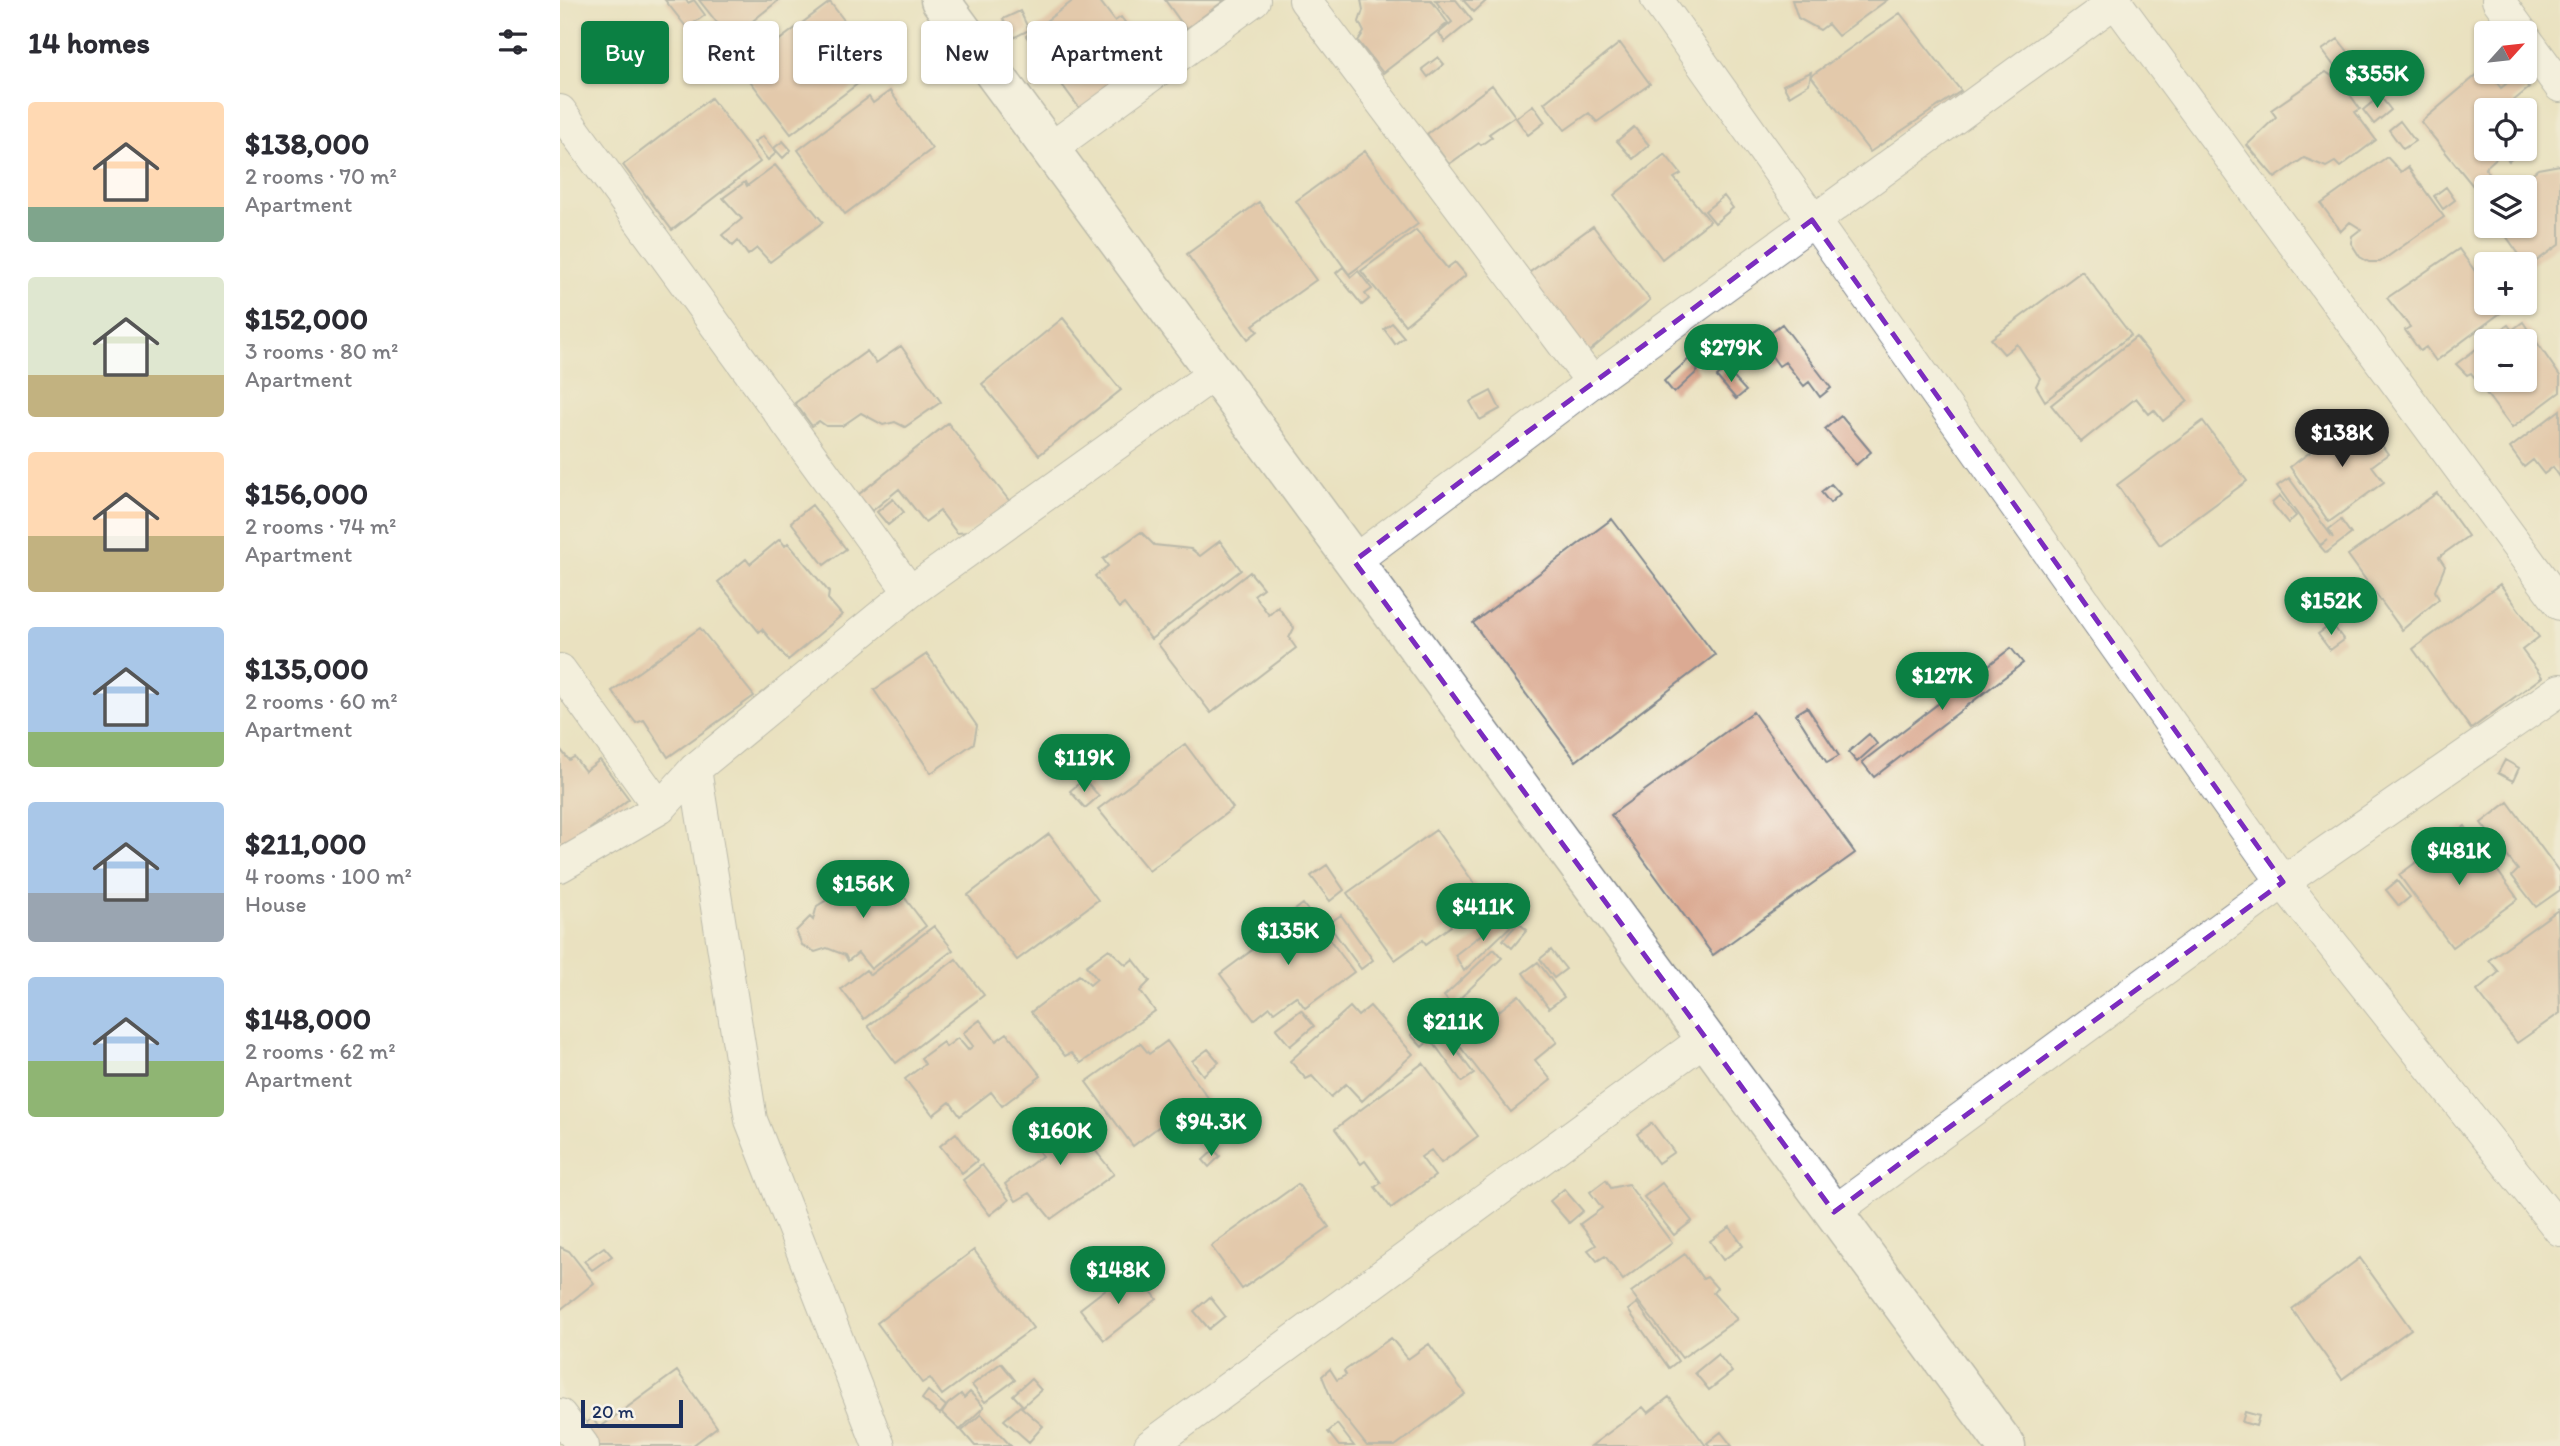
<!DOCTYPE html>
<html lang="en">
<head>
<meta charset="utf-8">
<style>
	:root { --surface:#fff; --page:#f7f7f7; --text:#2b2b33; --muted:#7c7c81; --accent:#0b8043 }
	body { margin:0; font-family:Itim,sans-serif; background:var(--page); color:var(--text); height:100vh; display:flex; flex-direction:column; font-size:26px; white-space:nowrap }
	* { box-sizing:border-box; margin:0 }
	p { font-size:23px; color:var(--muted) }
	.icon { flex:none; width:38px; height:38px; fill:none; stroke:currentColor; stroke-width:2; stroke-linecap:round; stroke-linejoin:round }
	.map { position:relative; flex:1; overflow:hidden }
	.details { display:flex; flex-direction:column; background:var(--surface); width:560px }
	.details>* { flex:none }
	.hud { position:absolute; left:21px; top:21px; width:665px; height:63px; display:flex; gap:14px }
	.needle { width:46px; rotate:63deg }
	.fabs { position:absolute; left:1914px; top:21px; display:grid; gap:14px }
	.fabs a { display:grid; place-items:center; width:63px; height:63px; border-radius:7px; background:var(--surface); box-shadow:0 2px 5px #0004; font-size:35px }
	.scale { position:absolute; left:21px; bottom:18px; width:102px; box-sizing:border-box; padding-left:7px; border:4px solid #1b2f5e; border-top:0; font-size:19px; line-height:24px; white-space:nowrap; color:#1b2f5e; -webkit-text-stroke:5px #f7f3e8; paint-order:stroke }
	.price { position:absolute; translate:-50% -60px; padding:0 16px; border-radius:24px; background:var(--accent); color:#fff; font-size:23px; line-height:46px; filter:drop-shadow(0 2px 4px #0008) }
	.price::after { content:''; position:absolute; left:50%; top:42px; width:21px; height:16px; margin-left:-10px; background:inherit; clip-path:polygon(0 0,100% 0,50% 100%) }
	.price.selected { background:#222; color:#fff }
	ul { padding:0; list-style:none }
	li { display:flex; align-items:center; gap:21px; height:175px; padding:0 28px }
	li span { display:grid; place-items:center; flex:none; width:196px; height:140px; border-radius:7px; color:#555 }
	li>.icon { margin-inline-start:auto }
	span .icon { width:84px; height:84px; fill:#fffc; stroke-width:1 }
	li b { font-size:30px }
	h2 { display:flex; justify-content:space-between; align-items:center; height:84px; padding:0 28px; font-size:30px }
	.chip { padding:0 24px; border-radius:7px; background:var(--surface); box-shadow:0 2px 5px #0004; font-size:24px; line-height:63px }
	.chip.selected { background:var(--accent); color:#fff }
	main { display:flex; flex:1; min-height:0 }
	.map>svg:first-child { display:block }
	.building { fill:#dbaa93; fill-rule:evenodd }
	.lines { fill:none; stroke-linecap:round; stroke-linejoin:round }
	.minor-casing { stroke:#82888f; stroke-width:34 }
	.tertiary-casing { stroke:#82888f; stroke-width:41 }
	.minor { stroke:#fff; stroke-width:32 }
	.tertiary { stroke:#fff; stroke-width:38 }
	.marked { fill:none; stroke:#7b2cbf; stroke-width:5; stroke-dasharray:14 9; stroke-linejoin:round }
</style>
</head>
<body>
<main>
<section class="details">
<h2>14 homes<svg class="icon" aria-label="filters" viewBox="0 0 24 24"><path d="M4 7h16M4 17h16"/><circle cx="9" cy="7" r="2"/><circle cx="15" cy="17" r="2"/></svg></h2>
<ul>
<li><span style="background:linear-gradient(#ffd9b3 75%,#7fa58c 0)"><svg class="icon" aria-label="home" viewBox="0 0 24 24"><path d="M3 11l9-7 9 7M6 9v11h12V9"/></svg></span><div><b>$138,000</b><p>2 rooms · 70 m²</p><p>Apartment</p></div></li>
<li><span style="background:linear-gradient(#dfe7d0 70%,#c2b280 0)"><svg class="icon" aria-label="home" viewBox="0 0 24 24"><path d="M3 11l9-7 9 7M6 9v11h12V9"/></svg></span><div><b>$152,000</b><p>3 rooms · 80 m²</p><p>Apartment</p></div></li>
<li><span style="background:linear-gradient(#ffd9b3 60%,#c2b280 0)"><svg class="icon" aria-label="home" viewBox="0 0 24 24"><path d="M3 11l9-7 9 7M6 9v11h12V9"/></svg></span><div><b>$156,000</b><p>2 rooms · 74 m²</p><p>Apartment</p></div></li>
<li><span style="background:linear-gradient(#a9c7e8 75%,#8fb573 0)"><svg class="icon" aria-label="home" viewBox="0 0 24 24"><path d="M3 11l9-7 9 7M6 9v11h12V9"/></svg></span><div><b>$135,000</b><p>2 rooms · 60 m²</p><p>Apartment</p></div></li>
<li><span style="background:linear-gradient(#a9c7e8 65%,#9aa5b1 0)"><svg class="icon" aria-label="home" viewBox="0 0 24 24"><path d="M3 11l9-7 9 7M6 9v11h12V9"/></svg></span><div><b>$211,000</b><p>4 rooms · 100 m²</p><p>House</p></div></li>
<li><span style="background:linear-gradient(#a9c7e8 60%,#8fb573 0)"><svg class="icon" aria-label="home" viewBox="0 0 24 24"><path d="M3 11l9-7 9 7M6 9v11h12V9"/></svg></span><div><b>$148,000</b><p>2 rooms · 62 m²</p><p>Apartment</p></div></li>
</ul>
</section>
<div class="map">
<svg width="2000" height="1446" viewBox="0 0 2000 1446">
	<rect width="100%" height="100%" fill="#f7f3e8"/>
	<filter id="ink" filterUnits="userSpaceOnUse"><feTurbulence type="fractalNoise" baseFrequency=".0143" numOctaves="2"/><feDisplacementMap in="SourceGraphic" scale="14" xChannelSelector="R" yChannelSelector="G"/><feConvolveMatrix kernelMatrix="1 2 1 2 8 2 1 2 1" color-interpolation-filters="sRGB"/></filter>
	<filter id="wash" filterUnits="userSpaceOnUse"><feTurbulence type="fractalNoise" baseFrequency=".00686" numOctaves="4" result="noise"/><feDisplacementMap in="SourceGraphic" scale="28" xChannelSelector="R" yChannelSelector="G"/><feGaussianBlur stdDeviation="1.57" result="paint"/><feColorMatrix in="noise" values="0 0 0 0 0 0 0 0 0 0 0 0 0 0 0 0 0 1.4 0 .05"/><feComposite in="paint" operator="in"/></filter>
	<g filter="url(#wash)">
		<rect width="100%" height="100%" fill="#eae1c0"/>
		<g id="blocks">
			<!-- building -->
			<path class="building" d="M105,0H126L128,3L134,0L145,15L127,28Z
				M139,0H219L170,39Z
				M514,0H539L555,21L561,17L570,29L564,33L591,69L526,117L466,36Z
				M605,0H665L626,29Z
				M801,0H871L888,23L823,73L798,41L804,32L799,22L803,10Z
				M875,0H896L912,20L885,42L879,33L892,22Z
				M903,0H927L914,12Z
				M1232,0H1327L1278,36L1268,24L1260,30L1238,18Z
				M270,2L320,67L231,134L181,69Z
				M460,11L469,30L453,38L443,19Z
				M1340,13L1401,91L1310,152L1251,76Z
				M1778,39L1797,63L1781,75L1762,50Z
				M1060,43L1090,84L1037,122L1029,113L1005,130L984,103Z
				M878,57L884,64L868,77L862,69Z
				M1925,68L1941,88L1958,74L1969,88L1953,101L1961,110H1927V149H1963L1949,161L1942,153L1925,168L1929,173L1913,186L1861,122Z
				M1251,72L1249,84L1229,96L1223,85Z
				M1766,72L1773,77L1776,75L1800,109L1795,112L1816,140L1780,167L1775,162L1766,167L1744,158L1715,178L1687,145L1716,117L1711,110Z
				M932,85L955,116L929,134L932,137L921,145L919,143L889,164L867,134Z
				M330,91L372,149L285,214L238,150L309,97L313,103Z
				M1820,96L1831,110L1814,124L1803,110Z
				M151,98L200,162L112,230L63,165Z
				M973,105L985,122L968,135L956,118Z
				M1840,121L1855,141L1843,149L1829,130Z
				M1074,127L1089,145L1073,159L1057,141Z
				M203,136L216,153L208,160L194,142Z
				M223,141L231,150L223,158L214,148Z
				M805,151L858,224L789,274L736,201Z
				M1105,154L1121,174L1114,178L1150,221L1102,259L1054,195Z
				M1827,157L1841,172L1848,167L1884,217L1820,262H1809L1800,257L1791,243L1792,236L1801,229L1790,222L1781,231L1761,204Z
				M215,165L263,222L210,262L197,248L188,255L178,241L173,246L162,235L182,219L163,198L185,182L187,186Z
				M2000,165V244L1968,267L1939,226H1965V187H1955L1978,169Z
				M1886,187L1895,200L1883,209L1874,196Z
				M1164,196L1173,208L1155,223L1145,211Z
				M699,202L756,280L693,325L698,331L688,339L627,254Z
				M1033,226L1090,300L1026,354L966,275Z
				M856,230L887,268L895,262L906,275L845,325L801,271Z
				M1899,249L1927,288V303H1937L1943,311L1876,361L1866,347L1860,351L1845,330L1850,327L1827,298Z
				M783,267L791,277L798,271L812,289L805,294L809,299L802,305L776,273Z
				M1522,271L1571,335L1485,401L1476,386L1480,378L1457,344L1444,354L1431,339Z
				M503,318L561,390L479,455L422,384Z
				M1963,322L2000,376V392L1952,428L1911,373L1907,375L1896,364L1948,325L1952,330ZM1927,341H1965V380H1927Z
				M832,323L844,337L835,344L824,329Z
				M1222,324L1271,388L1260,397L1249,382L1244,386L1225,362L1219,366L1200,340Z
				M1576,337L1628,401L1603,421L1594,410L1589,414L1576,398L1521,442L1491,405Z
				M341,346L381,402L345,427L335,422L323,425L301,413L282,426H266L259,421L252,426L235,403L307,351L316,363Z
				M1129,359L1138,371L1114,393L1104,381Z
				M1166,369L1186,391L1176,399L1157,377Z
				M931,391L940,409L920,420L910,402Z
				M2000,410V477L1993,467L1984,474L1973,460L1964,467L1950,448Z
				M1801,415L1828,454L1812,466L1824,482L1769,522L1730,467Z
				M1281,416L1311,452L1296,465L1265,429Z
				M1643,421L1687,481L1600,545L1557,485Z
				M388,423L451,503L409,532L397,533L380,511L365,522L339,489L312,511L298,495Z
				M1729,478L1773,538L1769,529L1781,520L1791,534L1766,553L1760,546L1767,540L1760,545L1717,486Z
				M1271,484L1280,494L1270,503L1261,492Z
				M1877,493L1908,536L1879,557L1885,566L1875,591L1879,599L1842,630L1788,555Z
				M1720,496L1736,516L1728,523L1712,503Z
				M333,499L344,512L328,525L317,512Z
				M252,505L286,549L264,565L231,522Z
				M1052,519L1155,655L1016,761L913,623Z
				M581,532L594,545L631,549L640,556L660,541L681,570L591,639L564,604L559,608L535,576L548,566L543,559Z
				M220,539L225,546L228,543L269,592L268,599L282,615L228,660L202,629L199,632L158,582L186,559L190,564Z
				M690,572L703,588L694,595L709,615L718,607L734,628L729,638L736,648L651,713L598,644Z
				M1940,584L1979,637L1962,650L1982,677L1911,729L1853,649Z
				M1772,624L1784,640L1770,650L1758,634Z
				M140,628L194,696L108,757L84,720L76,723L52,691Z
				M1451,648L1463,663L1314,777L1302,762Z
				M367,654L417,726L414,743L371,773L314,690Z
				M1247,707L1279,756L1267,763L1236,714Z
				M1193,712L1295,853L1153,955L1051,815Z
				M1309,734L1317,744L1297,762L1288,752Z
				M625,744L673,808L589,871L538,809Z
				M0,749L9,760L14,757L25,771L40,760L69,799L30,829L32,833L11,852L5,844L0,848Z
				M1945,760L1959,768L1953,781L1938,773Z
				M524,779L539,796L525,808L510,791Z
				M1948,802L2000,873V890L1976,907L1952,876L1958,870L1921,823Z
				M1905,826L1958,899L1892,947L1839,875Z
				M876,830L924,897L889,922L891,926L866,944L863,940L835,960L787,893Z
				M489,834L538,900L457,960L408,895Z
				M317,861L366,926L311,969L298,953L288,961L285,955L267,948L255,952L242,945L236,931L250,917L253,920L257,906L272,897L276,902L301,884L295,876Z
				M767,865L784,890L770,901L751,876Z
				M1837,881L1850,897L1839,906L1826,890Z
				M743,904L794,972L745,1008L736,996L714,1012L710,1007L694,1020L660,974L714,934L724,947L731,940L718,923Z
				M1998,910L2000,1013L1957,1043L1917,991L1939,972L1929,960Z
				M781,915L813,960L801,969L768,924Z
				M946,915L954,923L904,971L895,955Z
				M958,923L967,930L952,948L943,940Z
				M374,926L393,950L304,1019L281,989L306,970L310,975Z
				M549,949L566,965L573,959L590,981L580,991L595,1011L521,1063L511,1053L505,1056L471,1012L519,975L530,985L537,979L526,966Z
				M934,949L942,958L892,1006L884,996Z
				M991,950L1006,969L994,978L980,959Z
				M396,959L424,995L336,1063L308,1026Z
				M978,962L1004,997L989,1008L963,973Z
				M959,995L997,1042L975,1060L991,1080L951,1112L898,1044Z
				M810,1006L853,1054L802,1101L786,1084L771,1097L752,1076L746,1079L730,1061L790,1007L798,1016Z
				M741,1010L754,1026L730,1046L716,1029Z
				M420,1020L436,1041L447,1033L481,1076L442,1106L431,1092L400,1116L390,1102L373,1115L345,1079L365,1064L361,1058L383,1042L386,1047L398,1038L408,1050L413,1046L403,1033Z
				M862,1025L873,1037L862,1047L851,1035Z
				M884,1033L914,1074L902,1082L872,1041Z
				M607,1041L649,1099L629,1113L625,1107L573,1146L526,1082L580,1043L589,1054Z
				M648,1049L659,1062L643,1075L632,1061Z
				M863,1063L918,1136L881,1163L871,1150L861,1157L875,1176L831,1208L815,1187L821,1183L805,1161L801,1164L775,1129Z
				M503,1110L554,1174L491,1219L470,1193L456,1201L445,1184L482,1156L468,1136Z
				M1092,1123L1114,1152L1098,1163L1077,1134Z
				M396,1133L417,1161L402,1173L380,1146Z
				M654,1150L660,1156L649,1167L643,1160Z
				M422,1165L449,1200L430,1215L403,1180Z
				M1046,1180L1051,1188L1068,1184L1112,1243L1063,1280L1045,1256L1037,1261L1028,1250L1036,1245L1020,1224L1042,1208L1030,1192Z
				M1102,1183L1132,1221L1114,1235L1084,1197Z
				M738,1184L769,1227L682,1289L651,1246Z
				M1004,1189L1023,1211L1009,1223L990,1201Z
				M1170,1227L1183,1246L1163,1260L1150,1241Z
				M0,1247L9,1251L34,1283L0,1310Z
				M44,1247L52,1256L32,1270L24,1261Z
				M414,1250L473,1328L382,1395L370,1378L362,1383L317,1323Z
				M1125,1254L1143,1279L1147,1277L1157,1288L1153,1293L1177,1319L1122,1358L1071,1292Z
				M1800,1258L1851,1329L1782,1379L1732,1309Z
				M578,1274L597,1299L544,1340L520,1309L555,1282L560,1289Z
				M650,1297L665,1316L649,1329L634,1311Z
				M1077,1303L1118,1361L1109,1368L1068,1310Z
				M831,1338L848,1359L869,1344L905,1394L835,1446H807L773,1403L762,1376L770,1369L777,1380L786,1375L784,1371Z
				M1158,1354L1172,1372L1149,1390L1135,1373Z
				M441,1363L455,1380L425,1402L412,1385Z
				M117,1371L157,1427L132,1446H36L22,1428L32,1417L39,1428Z
				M471,1379L481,1390L463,1406L453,1395Z
				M368,1391L386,1406L380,1414L362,1399Z
				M410,1392L424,1407L400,1430L382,1413L388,1404L401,1394L404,1398Z
				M1109,1397L1146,1446H1031L1083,1407L1088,1413Z
				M460,1406L483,1426L469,1442L444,1420Z
				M1685,1412L1699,1416L1696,1426L1682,1422Z
				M421,1414L451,1446H415L402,1431Z
				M777,1424L794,1446H779L768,1432Z
				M1161,1432L1172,1446H1150L1147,1443Z"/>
		</g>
	</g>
	<g filter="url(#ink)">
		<use href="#blocks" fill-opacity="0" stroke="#82888f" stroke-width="2"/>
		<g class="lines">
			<!-- minor casing -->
			<g class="minor-casing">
				<path id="minor" d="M745,0L1032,382
					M1097,0L1723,882L2000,1230
					M1554,0L2000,604
					M1938,0L1962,33
					M1965,38L2000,86
					M0,111L350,592
					M490,149L694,0
					M794,561L1032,382L1557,0
					M0,670L100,808
					M135,769L191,1120L319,1446
					M0,866L100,808L135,769L350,592L655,373
					M1274,1212L1723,882L2000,690
					M0,1415L23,1446
					M590,1446L1146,1038"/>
			</g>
			<!-- tertiary casing -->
			<g class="tertiary-casing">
				<path id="tertiary" d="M380,0L1446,1446"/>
			</g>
			<!-- minor -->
			<use href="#minor" class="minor"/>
			<!-- tertiary -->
			<use href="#tertiary" class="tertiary"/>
		</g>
	</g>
	<!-- marked area -->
	<path d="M0 0H2000V1446H0ZM1252,220L1723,882L1274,1212L794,561Z" fill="#eae1c0" fill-opacity=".55" fill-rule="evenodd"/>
	<path class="marked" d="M1252,220L1723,882L1274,1212L794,561Z"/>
</svg>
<div class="fabs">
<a><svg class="needle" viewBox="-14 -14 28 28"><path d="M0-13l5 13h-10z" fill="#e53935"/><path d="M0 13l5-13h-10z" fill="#7c7c81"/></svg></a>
<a><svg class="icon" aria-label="locate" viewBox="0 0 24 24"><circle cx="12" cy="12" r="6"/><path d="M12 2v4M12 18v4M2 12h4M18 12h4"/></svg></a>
<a><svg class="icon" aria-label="layers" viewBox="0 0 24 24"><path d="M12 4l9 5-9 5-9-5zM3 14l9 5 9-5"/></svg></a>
<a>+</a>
<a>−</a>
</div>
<div class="scale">20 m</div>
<b class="price" style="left:1817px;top:110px">$355K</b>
<b class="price" style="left:1171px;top:384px">$279K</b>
<b class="price selected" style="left:1782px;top:469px">$138K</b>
<b class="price" style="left:1771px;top:637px">$152K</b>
<b class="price" style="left:1382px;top:712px">$127K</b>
<b class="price" style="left:524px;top:794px">$119K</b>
<b class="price" style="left:1899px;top:887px">$481K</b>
<b class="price" style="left:303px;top:920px">$156K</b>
<b class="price" style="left:923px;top:943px">$411K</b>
<b class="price" style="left:728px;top:967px">$135K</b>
<b class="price" style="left:893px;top:1058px">$211K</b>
<b class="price" style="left:651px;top:1158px">$94.3K</b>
<b class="price" style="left:500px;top:1167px">$160K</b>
<b class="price" style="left:558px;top:1306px">$148K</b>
<div class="hud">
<a class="chip selected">Buy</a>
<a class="chip">Rent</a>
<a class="chip">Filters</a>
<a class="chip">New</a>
<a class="chip">Apartment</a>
</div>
</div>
</main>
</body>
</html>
